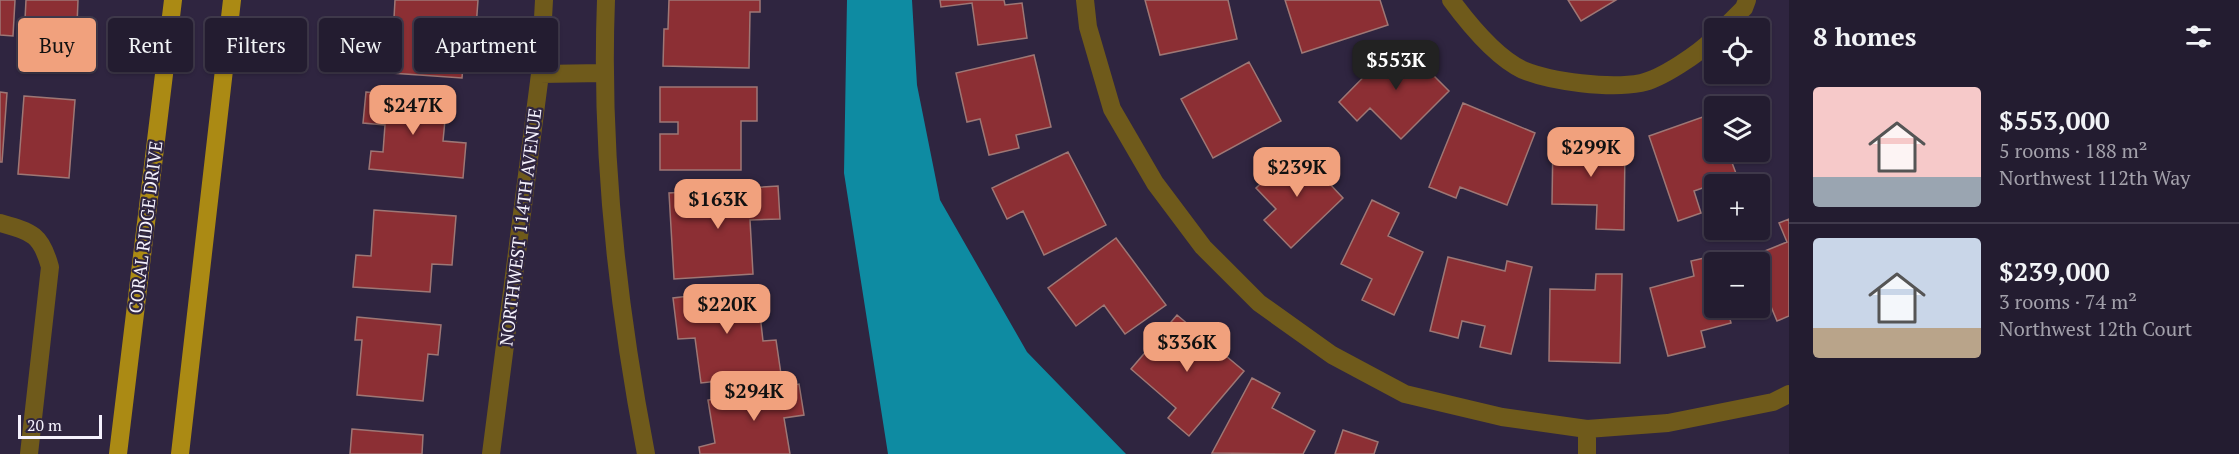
<!DOCTYPE html>
<html lang="en">
<head>
<meta charset="utf-8">
<style>
	:root { --surface:#231c30; --page:#2f293c; --text:#f1f3f6; --muted:#a3a1ab; --line:#403a4c; --accent:#f1a17d }
	body { margin:0; font-family:"PT Serif",serif; background:var(--page); color:var(--text); height:100vh; display:flex; flex-direction:column; font-size:22px; white-space:nowrap }
	* { box-sizing:border-box; margin:0 }
	p { font-size:20px; color:var(--muted) }
	.icon { flex:none; width:33px; height:33px; fill:none; stroke:currentColor; stroke-width:2; stroke-linecap:round; stroke-linejoin:round }
	.map { position:relative; flex:1; overflow:hidden }
	.panel { display:flex; flex-direction:column; background:var(--surface); width:450px }
	.panel>* { flex:none }
	.hud { position:absolute; left:18px; top:18px; width:570px; height:54px; display:flex; gap:12px }
	.tools { position:absolute; left:1704px; top:18px; display:grid; gap:12px }
	.tools a { display:grid; place-items:center; width:66px; height:66px; border-radius:6px; background:var(--surface); box-shadow:0 2px 4px #0004,0 0 0 2px var(--line); font-size:30px }
	.scale { position:absolute; left:18px; bottom:15px; width:84px; box-sizing:border-box; padding-left:6px; border:3px solid #f5f2fd; border-top:0; font-size:16px; line-height:21px; white-space:nowrap; color:#f5f2fd; -webkit-text-stroke:4px #2f2540; paint-order:stroke }
	.price { position:absolute; translate:-50% -51px; padding:0 14px; border-radius:12px; background:var(--accent); color:#111; font-size:20px; line-height:39px; filter:drop-shadow(0 2px 3px #0008) }
	.price::after { content:''; position:absolute; left:50%; top:36px; width:18px; height:14px; margin-left:-9px; background:inherit; clip-path:polygon(0 0,100% 0,50% 100%) }
	.price.active { background:#222; color:#fff }
	ul { padding:0; list-style:none }
	li { display:flex; align-items:center; gap:18px; height:150px; padding:0 24px }
	li+li { border-top:2px solid var(--line) }
	li span { display:grid; place-items:center; flex:none; width:168px; height:120px; border-radius:6px; color:#555 }
	li>.icon { margin-inline-start:auto }
	span .icon { width:72px; height:72px; fill:#fffc; stroke-width:1 }
	li b { font-size:26px }
	h2 { display:flex; justify-content:space-between; align-items:center; height:72px; padding:0 24px; font-size:26px }
	.pill { padding:0 21px; border-radius:6px; background:var(--surface); box-shadow:0 2px 4px #0004,0 0 0 2px var(--line); font-size:21px; line-height:54px }
	.pill.active { background:var(--accent); color:#111 }
	main { display:flex; flex:1; min-height:0 }
	.map>svg:first-child { display:block }
	.water { fill:#0e8ba2 }
	.building { fill:#8c2f34; stroke:#9e7775; stroke-width:1.5 }
	.lines { fill:none; stroke-linecap:round; stroke-linejoin:round }
	.minor { stroke:#6f5a1b; stroke-width:18 }
	.major { stroke:#ab8a14; stroke-width:18 }
	.labels { text-anchor:middle; dominant-baseline:central; stroke-width:4.5; stroke-linejoin:round; paint-order:stroke }
	.street-label { font-size:18px; fill:#f5f2fd; stroke:#2f2540 }
</style>
</head>
<body>
<main>
<div class="map">
<svg width="1789" height="454" viewBox="0 0 1789 454">
	<rect width="100%" height="100%" fill="#2f2540"/>
	<!-- water -->
	<path class="water" d="M847,0H912L917,85L940,200L1027,352L1126,454H888L844,173Z"/>
	<!-- building -->
	<path class="building" d="M0,0H15L13,36L0,35Z
		M26,0H78L76,51L55,50V61L23,59Z
		M395,0H478L475,42H465L462,78L391,73Z
		M669,0H760V12H750L749,68L663,66L664,29H668Z
		M940,0H1004L1005,5L1022,3L1027,38L978,45L972,3L941,7Z
		M1145,0H1228L1237,39L1160,55Z
		M1285,0H1380L1388,25L1302,53Z
		M1568,0H1616L1581,21Z
		M1399,41L1449,91L1401,139L1370,108L1357,121L1339,102Z
		M1034,55L1051,127L1016,135L1019,148L989,155L980,119L967,122L956,73Z
		M1249,62L1281,121L1213,158L1181,99Z
		M660,87H757V121H741V170H660V134H678V122H660Z
		M0,92L7,93L2,162H0Z
		M366,92L447,99L443,141L466,143L463,178L369,169L371,151L383,152L385,125L363,123Z
		M24,96L75,100L69,178L18,174Z
		M1463,103L1535,133L1507,205L1460,187L1456,198L1429,187Z
		M1714,113V152H1728L1737,176L1694,191L1701,213L1678,221L1649,136Z
		M1553,137L1592,138V144L1625,145L1624,230L1596,229L1597,205L1552,204Z
		M1297,149L1343,198L1291,248L1264,220L1276,209L1256,188Z
		M1068,152L1106,225L1044,255L1023,211L1007,219L992,188Z
		M778,186L780,219L750,220L753,274L674,279L669,193Z
		M1372,200L1399,213L1388,236L1423,252L1394,315L1362,300L1372,279L1341,264Z
		M374,210L456,216L452,265L432,264L430,292L353,287L356,255L371,256Z
		M1789,219V316L1777,321L1760,280V262H1752L1750,257L1787,242L1779,223Z
		M1116,238L1166,305L1125,334L1104,305L1076,326L1048,288Z
		M1713,256L1714,308H1727L1731,323L1701,331L1705,347L1668,356L1650,288L1694,276L1691,261Z
		M1448,257L1505,271L1507,261L1532,267L1511,354L1480,347L1485,326L1462,321L1458,338L1430,331Z
		M1596,274H1622L1620,363L1549,361L1550,289L1595,290Z
		M757,288L763,341L776,340L781,374L701,383L695,338L678,339L673,298Z
		M1177,315L1244,371L1189,436L1168,418L1176,408L1131,369Z
		M357,317L441,325L438,355L428,354L423,401L357,395L362,340H355Z
		M1252,378L1280,393L1272,408L1315,431L1303,454L1212,453Z
		M799,384L804,415L784,418L790,454H700L699,447L715,443L708,400Z
		M352,429L423,435L422,454H350Z
		M1343,430L1378,442L1374,454H1335Z"/>
	<g class="lines">
		<!-- minor -->
		<path class="minor" d="M606,0C600,153 617,304 646,454
			M1085,0L1088,27L1112,109L1155,183L1203,247L1259,303L1332,355L1405,394L1502,417L1587,429L1668,423L1773,402L1789,394
			M1451,0C1468,23 1497,58 1523,70C1552,82 1610,89 1641,83C1661,79 1700,53 1714,38
			M1724,28L1744,8L1747,0
			M540,74L603,73
			M0,223C32,232 41,234 50,267L29,454
			M491,454L540,74L544,0
			M1587,454V429"/>
		<!-- major -->
		<path class="major" d="M118,454L173,0
			M180,454L232,0"/>
	</g>
	<g class="labels">
		<!-- street labels -->
		<g class="street-label">
			<text transform="translate(145 227) rotate(-83)">CORAL RIDGE DRIVE</text>
			<text transform="translate(520 227) rotate(-83)">NORTHWEST 114TH AVENUE</text>
		</g>
	</g>
</svg>
<div class="tools">
<a><svg class="icon" aria-label="locate" viewBox="0 0 24 24"><circle cx="12" cy="12" r="6"/><path d="M12 2v4M12 18v4M2 12h4M18 12h4"/></svg></a>
<a><svg class="icon" aria-label="layers" viewBox="0 0 24 24"><path d="M12 4l9 5-9 5-9-5zM3 14l9 5 9-5"/></svg></a>
<a>+</a>
<a>−</a>
</div>
<div class="scale">20 m</div>
<b class="price active" style="left:1396px;top:91px">$553K</b>
<b class="price" style="left:413px;top:136px">$247K</b>
<b class="price" style="left:1591px;top:178px">$299K</b>
<b class="price" style="left:1297px;top:198px">$239K</b>
<b class="price" style="left:718px;top:230px">$163K</b>
<b class="price" style="left:727px;top:335px">$220K</b>
<b class="price" style="left:1187px;top:373px">$336K</b>
<b class="price" style="left:754px;top:422px">$294K</b>
<div class="hud">
<a class="pill active">Buy</a>
<a class="pill">Rent</a>
<a class="pill">Filters</a>
<a class="pill">New</a>
<a class="pill">Apartment</a>
</div>
</div>
<section class="panel">
<h2>8 homes<svg class="icon" aria-label="filters" viewBox="0 0 24 24"><path d="M4 7h16M4 17h16"/><circle cx="9" cy="7" r="2"/><circle cx="15" cy="17" r="2"/></svg></h2>
<ul>
<li><span style="background:linear-gradient(#f6c9c9 75%,#9aa5b1 0)"><svg class="icon" aria-label="home" viewBox="0 0 24 24"><path d="M3 11l9-7 9 7M6 9v11h12V9"/></svg></span><div><b>$553,000</b><p>5 rooms · 188 m²</p><p>Northwest 112th Way</p></div></li>
<li><span style="background:linear-gradient(#c9d6e8 75%,#b9a48a 0)"><svg class="icon" aria-label="home" viewBox="0 0 24 24"><path d="M3 11l9-7 9 7M6 9v11h12V9"/></svg></span><div><b>$239,000</b><p>3 rooms · 74 m²</p><p>Northwest 12th Court</p></div></li>
</ul>
</section>
</main>
</body>
</html>
